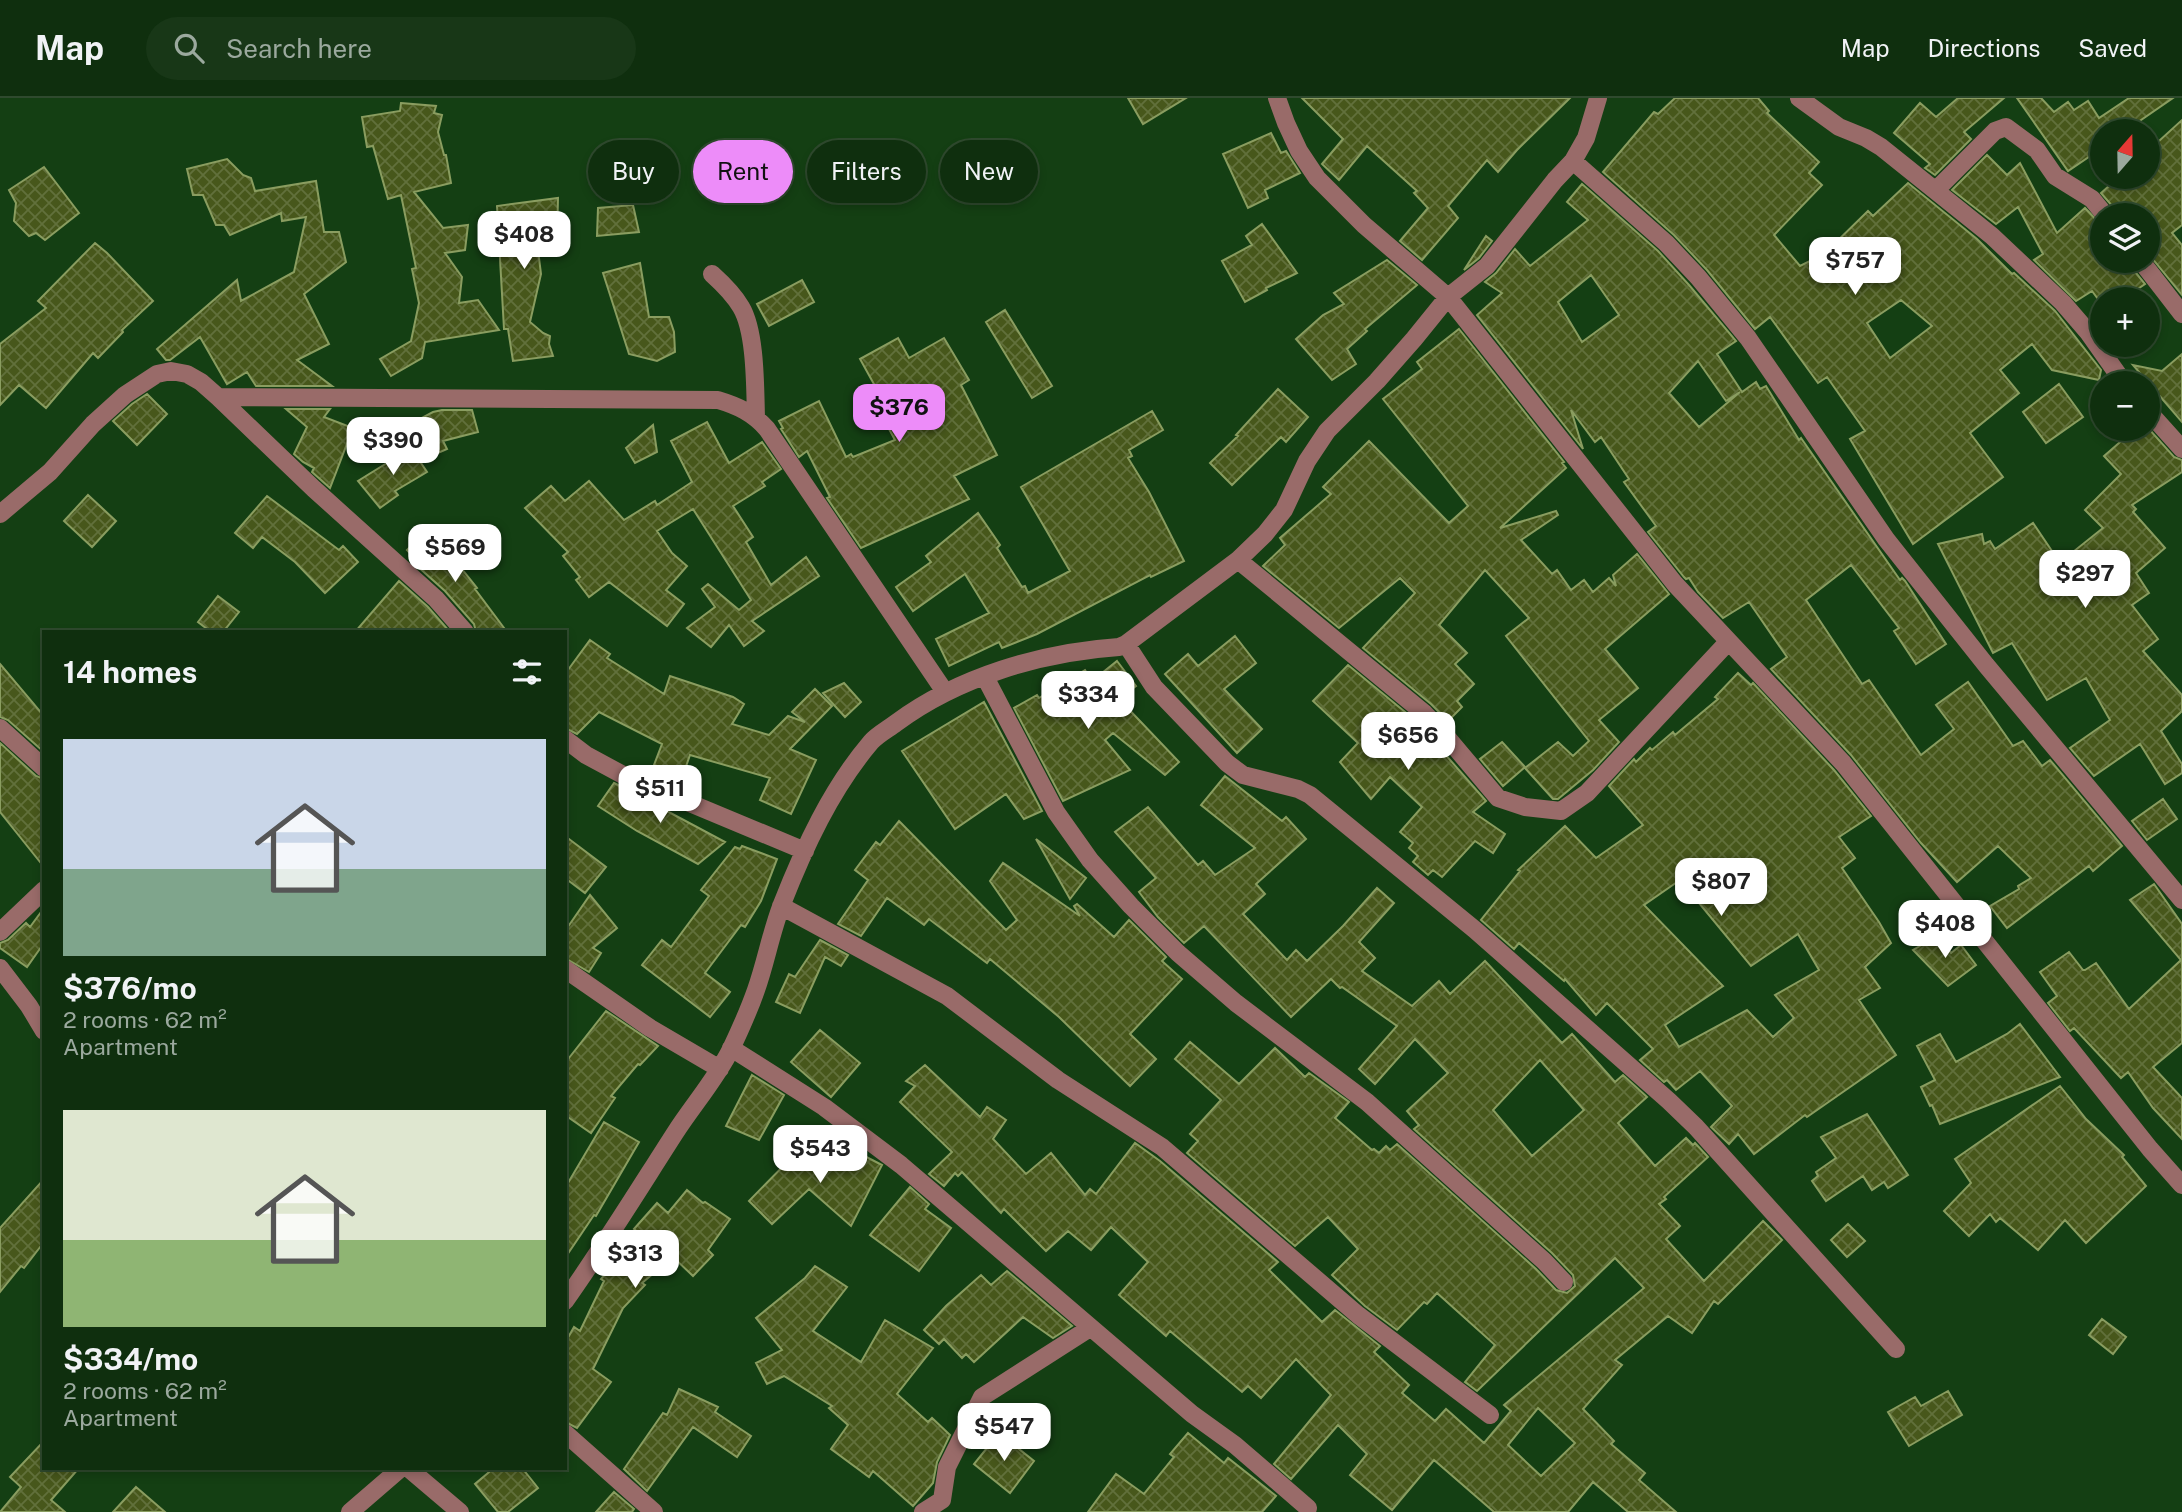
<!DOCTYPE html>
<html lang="en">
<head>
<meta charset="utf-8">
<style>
	:root { --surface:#0f2f0e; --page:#183717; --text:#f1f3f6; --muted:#9ba99e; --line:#2f4a2e; --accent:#ed8cf9 }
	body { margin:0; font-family:"Public Sans",sans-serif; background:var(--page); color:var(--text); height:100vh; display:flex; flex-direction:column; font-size:26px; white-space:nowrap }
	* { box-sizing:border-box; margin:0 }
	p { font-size:23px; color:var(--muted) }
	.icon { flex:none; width:38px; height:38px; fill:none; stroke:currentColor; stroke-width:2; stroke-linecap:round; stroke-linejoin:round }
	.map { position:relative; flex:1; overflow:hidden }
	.sheet { position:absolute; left:42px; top:532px; width:525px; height:840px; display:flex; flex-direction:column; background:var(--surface); border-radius:0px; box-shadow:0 4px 10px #0003,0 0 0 2px var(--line) }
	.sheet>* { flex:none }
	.banner { position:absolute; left:588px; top:42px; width:665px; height:63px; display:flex; gap:14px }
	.needle { width:46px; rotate:20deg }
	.controls { position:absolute; left:2090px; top:21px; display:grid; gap:14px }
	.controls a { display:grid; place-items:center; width:70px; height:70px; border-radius:50%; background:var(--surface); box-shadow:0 4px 10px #0003,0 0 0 2px var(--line); font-size:35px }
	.price { position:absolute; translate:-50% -60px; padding:0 16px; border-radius:14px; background:#fff; color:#222; font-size:23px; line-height:46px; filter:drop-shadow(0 2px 4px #0008) }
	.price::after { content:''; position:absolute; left:50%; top:42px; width:21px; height:16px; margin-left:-10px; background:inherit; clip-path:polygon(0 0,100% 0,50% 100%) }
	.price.selected { background:var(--accent); color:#111 }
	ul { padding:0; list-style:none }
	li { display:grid; align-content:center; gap:14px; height:371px; padding:0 21px }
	li span { display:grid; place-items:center; height:217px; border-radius:0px; color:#555 }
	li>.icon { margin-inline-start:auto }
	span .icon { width:126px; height:126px; fill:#fffc; stroke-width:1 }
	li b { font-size:30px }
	h2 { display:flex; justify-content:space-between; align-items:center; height:84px; padding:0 21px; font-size:30px }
	.tag { padding:0 24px; border-radius:32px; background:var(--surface); box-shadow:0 4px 10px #0003,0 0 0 2px var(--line); font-size:24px; line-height:63px }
	.tag.selected { background:var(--accent); color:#111 }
	header { display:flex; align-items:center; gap:42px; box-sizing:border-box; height:98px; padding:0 35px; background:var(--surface); border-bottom:2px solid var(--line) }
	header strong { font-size:33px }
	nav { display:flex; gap:38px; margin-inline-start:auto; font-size:24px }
	.search { width:490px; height:63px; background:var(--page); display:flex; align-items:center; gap:18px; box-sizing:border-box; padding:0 24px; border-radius:38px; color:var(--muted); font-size:26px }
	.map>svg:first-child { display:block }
	.building { fill:url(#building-cross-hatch); stroke:#8a9d60; stroke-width:2; fill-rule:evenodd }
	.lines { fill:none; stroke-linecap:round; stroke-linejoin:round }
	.minor { stroke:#996b69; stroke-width:18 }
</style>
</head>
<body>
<header>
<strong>Map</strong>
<div class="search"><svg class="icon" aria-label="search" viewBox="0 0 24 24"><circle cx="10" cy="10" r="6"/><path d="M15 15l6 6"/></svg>Search here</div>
<nav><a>Map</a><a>Directions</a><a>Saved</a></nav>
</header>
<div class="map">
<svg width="2182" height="1414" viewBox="0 0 2182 1414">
	<defs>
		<pattern id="building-cross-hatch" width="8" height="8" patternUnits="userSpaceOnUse" patternTransform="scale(1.75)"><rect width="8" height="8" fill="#47571b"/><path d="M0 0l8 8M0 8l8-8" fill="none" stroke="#61703b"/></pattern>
	</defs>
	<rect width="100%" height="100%" fill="#143f13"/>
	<!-- building -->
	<path class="building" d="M1128,0H1186L1143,26Z
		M1302,0H1570L1517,52L1498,74L1487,62L1448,108L1458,120L1422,162L1400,143L1428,110L1414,95L1417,93L1367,48L1339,82L1322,66L1343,41Z
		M1675,0H1758L1769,13L1767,15L1819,64L1809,75L1822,87L1774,137L1800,168L1824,156L1868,113L1873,118L1908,85L1977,141L2012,176L2014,175L2055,213L2101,272L2099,282L2052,272L2032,246L2000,272L2019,295L1970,335L2003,379L1913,446L1850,341L1865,333L1827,279L1818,285L1770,219L1755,231L1707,172L1674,137L1603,74L1654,14L1658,16ZM1901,202L1932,228L1890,260L1867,225Z
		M1958,0H2004L1964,34L1971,41L1935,77L1925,70L1930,66L1894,35L1920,5L1936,19Z
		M2017,0H2041L2054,14L2068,4L2074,12L2088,3L2099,20L2129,0H2173L2125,33H2102V50L2068,73Z
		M401,5L436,8L434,15L442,17L438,34L444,57H446L451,85L414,94L443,130L468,127L465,152L445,155L462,179L459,205L478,202L499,232L425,244L422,260L391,278L380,261L411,243L419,205L412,171L416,170L401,97L388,101L373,48L367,49L362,19L400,13Z
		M2182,22V127L2172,135L2182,147V197L2147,154V117H2116L2114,110L2101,95L2119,79H2147V54Z
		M1271,35L1281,55L1286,53L1300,75L1265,92L1268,100L1248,110L1223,56Z
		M1987,57L2007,77L2020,65L2057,135L2085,110L2102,128V163H2130L2132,170L2145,186L2123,201H2098L2092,193L2076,203L2034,162L2043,156L2018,109L1996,126L1952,92Z
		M227,61L243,77L251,80L255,93L316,83L324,134H339L346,164L304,196L329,246L297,262L332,288H256L247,274L227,286L200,239L170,262H166L157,251L237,182L241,203L294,174L306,119L282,123L281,115L230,137L224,127H216L203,97H193L187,71Z
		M44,69L79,115L45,142L36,135L29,138L14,123L16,105L9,92Z
		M1582,86L1658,153L1689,187L1736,243L1717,256L1742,294L1756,284L1760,291L1766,288L1799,342L1801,340L1900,482L1902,480L1905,483L1946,546L1916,566L1894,533L1899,530L1851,467L1806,502L1862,586L1869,582L1921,657L1954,631L1936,607L1968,584L2013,648L2023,643L2042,668L2050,662L2122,748L2093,773L2089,768L2007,830L1990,808L2019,791L2018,788L2031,780L1998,748L1957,784L1921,745L1851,657L1771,571L1787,559L1749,504L1723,520L1698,494L1689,480L1686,481L1684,479L1648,434L1656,428L1624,384L1629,381L1601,339L1595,344L1571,312L1583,351L1477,217L1502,195L1485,184L1496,175L1515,151L1530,168L1588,122L1567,104ZM1591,177L1619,217L1582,244L1558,204ZM1698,263L1726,303L1740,294L1699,329L1669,295Z
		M558,100L557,142L537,144L541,176L530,224L543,235L550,238L549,246L553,258L513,263L508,231H504L497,108Z
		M633,107L639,134L597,138L598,110Z
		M1262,126L1297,175L1266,190L1267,192L1245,204L1222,163L1252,147L1246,138Z
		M1486,138L1492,143L1479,160L1464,172Z
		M95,145L107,155L153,203L122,232L123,234L98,260L93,255L46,310L19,287L0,307V246L46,210L38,203Z
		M1387,162L1417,187L1365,231L1367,233L1347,251L1356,266L1332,282L1296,241L1323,217L1344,206L1334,195Z
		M640,165L649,219H669L674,234L675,254L657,263L629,256L603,175Z
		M802,182L814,204L769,228L757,206Z
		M1005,212L1052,288L1032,300L986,224Z
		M1459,231L1564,364L1562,365L1566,370L1500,430L1556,413L1558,417L1521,442L1552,476L1557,472L1571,492L1584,482L1593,494L1609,480L1616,488L1613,477L1637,456L1669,496L1605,551L1638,590L1599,622L1619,644L1593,672L1558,701H1553L1525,670L1558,644L1573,658L1589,643L1506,538L1529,520L1485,472L1439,527L1467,555L1455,566L1474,586L1457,603L1462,609L1448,623L1431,606L1363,550L1415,495L1400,480L1339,530L1263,468L1285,447L1280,440L1331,396L1323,389L1369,343L1449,425L1468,408L1383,301L1422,271L1417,264Z
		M898,240L909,260L944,240L969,282L961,287L997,357L954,378L969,401L861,450L827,400L830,399L807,353L799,359L781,331L783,330L779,323L819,303L846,359L851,356L853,359L895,342L883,320L888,318L872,290L875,288L860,261Z
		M2182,256V324L2133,267L2162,273Z
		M2059,286L2083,319L2046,345L2023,314Z
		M1278,291L1308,319L1286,344L1281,339L1232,387L1210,365L1238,338L1236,337Z
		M147,296L167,316L137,347L113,323L132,306Z
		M286,311H330L324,319L353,330L330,390L312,374L314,370L303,364L294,356L307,329Z
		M442,312H472L478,334L443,343L447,351L422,362L405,329L433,314Z
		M1152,313L1163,332L1129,352L1132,358L1128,360L1149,394L1184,463L1151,479L1150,477L1037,536L1002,550L999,544L949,568L936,541L989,515L965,476L913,513L896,489L931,464L926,458L978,415L1000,447L997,450L1022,489L1025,488L1028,495L1070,473L1021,389Z
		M707,324L729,365L762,344L781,371L762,384L765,388L733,408L753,439L746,444L771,487L806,459L819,478L752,523L764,533L744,548L729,527L711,549L687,530L715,509L702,491L708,486L739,512L751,502L693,411L657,433L672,455L687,468L666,492L684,506L667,528L609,484L589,499L576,482L580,479L563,458L568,454L525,410L551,388L565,403L589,383L624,422L655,403L657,407L692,384L671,343Z
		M653,327L657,354L635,365L626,350Z
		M2135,331H2149L2174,359L2182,362V374L2132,407L2136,411L2133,414L2165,450L2136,475L2149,495L2132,507L2158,541L2143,553L2182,597V613L2161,633L2182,666V675L2165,686L2140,646L2094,678L2070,650L2110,622L2086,580L2047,602L2012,545L1993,555L1938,446L1982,436L1984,446L1990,443L1995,451L2033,425L2056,459L2058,457L2063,462L2103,430L2085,412L2121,376L2104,358Z
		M411,350L427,374L395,393L398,397L380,410L358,383Z
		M88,397L116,423L92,449L64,423Z
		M267,398L339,452L343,448L358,464L325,495L295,464L262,439L253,450L235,435Z
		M423,436L436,449L441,445L477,490L475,491L507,534H476L474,526L445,493L415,466L418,464L407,452Z
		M399,483L428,509L450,534H355Z
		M218,498L239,514L223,534H211L198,524Z
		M1235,538L1256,565L1224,591L1262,631L1237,655L1165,576L1188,556L1198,568Z
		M590,542L610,556L607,560L664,596L670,578L733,599L744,606L732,626L769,637L788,618L805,624L792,614L815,591L832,608L790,651L816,662L791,716L760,702L770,680L690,657L683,677L654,667L662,646L599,614L577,636L565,630V576Z
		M1117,563L1136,588L1119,601L1179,664L1165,677L1113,635L1105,642L1130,672L1063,703L1014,610L1037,597L1039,600L1085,572L1092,583Z
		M0,566L44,618V654L8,622L0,619Z
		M1348,567L1416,623L1486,703L1473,714L1505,736L1493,755L1475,743L1442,779L1433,772L1428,777L1413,764L1418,758L1409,750L1413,745L1400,734L1422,709L1390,679L1371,701L1340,664L1358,645L1313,603Z
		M1738,575L1751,587L1753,585L1834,672L1871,718L1839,739L1855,760L1842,770L1879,824L1891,845L1865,869L1880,890L1859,902L1896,957L1807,1019L1805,1017L1754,1056L1738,1036L1729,1046L1711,1029L1732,1008L1700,973L1676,992L1667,982L1664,984L1640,962L1653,951L1607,905L1596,917L1565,881L1564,883L1519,845L1514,851L1481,822L1520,773L1518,772L1565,728L1596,760L1643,727L1609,688L1634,661L1636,664L1650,650L1652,652L1673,634L1675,637L1718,601L1715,599ZM1680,782L1751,868L1798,836L1819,872L1775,897L1794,920L1773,939L1747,912L1679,949L1665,927L1723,888L1644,807Z
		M844,585L861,604L845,619L823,595Z
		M984,604L1042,713L1024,721L1006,696L955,731L902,653Z
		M1502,644L1525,669L1503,688L1480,661Z
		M0,645L36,678L44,681V769L0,714Z
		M1225,678L1282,723L1286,719L1306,741L1256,786L1265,796L1243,816L1287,862L1296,852L1307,863L1343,828L1377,790L1394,805L1359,844L1375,860L1362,873L1412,908L1439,883L1450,896L1485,863L1562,945L1572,936L1615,984L1623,977L1647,999L1618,1025L1655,1068L1686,1040L1693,1047L1695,1045L1708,1059L1664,1099L1666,1101L1659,1106L1680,1128L1666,1141L1704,1183L1763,1123L1782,1142L1718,1206L1714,1203L1692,1235L1668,1218L1615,1262L1622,1267L1583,1311L1614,1343L1611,1346L1645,1375L1639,1382L1676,1414H1628L1593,1384L1568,1414H1494L1434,1362L1392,1412L1350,1377L1367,1356L1338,1327L1291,1381L1274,1366L1331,1297L1296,1261L1261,1300L1248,1288L1242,1294L1170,1233L1166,1238L1119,1197L1148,1164L1111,1129L1091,1152L1068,1133L1046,1153L1004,1111L1001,1115L962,1074L958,1078L955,1075L944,1088L929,1076L952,1054L900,1004L915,988L906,983L925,967L980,1019L987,1009L1006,1022L993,1041L1026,1076L1051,1055L1085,1097L1090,1091L1096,1096L1135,1045L1160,1063L1278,1164L1269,1172L1322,1224L1335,1212L1380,1248L1374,1254L1409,1287L1402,1295L1435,1323L1446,1311L1484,1345L1511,1313L1504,1307L1644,1190L1615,1160L1477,1293L1465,1284L1495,1247L1437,1195L1427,1206L1424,1204L1397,1232L1365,1208L1332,1177L1358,1151L1328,1119L1295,1148L1187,1055L1198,1043L1190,1036L1221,1002L1175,961L1190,944L1239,986L1275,950L1305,979L1309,975L1349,1004L1335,1020L1372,1052L1374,1051L1379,1055L1386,1048L1390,1052L1397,1046L1536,1171L1556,1192L1567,1195L1575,1188L1573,1177L1552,1155L1414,1031L1419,1027L1407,1013L1448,975L1415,941L1375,986L1359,971L1397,928L1342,889L1340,890L1331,881L1291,919L1204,828L1184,845L1158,819L1139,794L1156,780L1115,734L1148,709L1198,767L1203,763L1215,777L1255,750L1201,707ZM1540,962L1584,1012L1532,1058L1493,1012ZM1538,1310L1575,1345L1541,1378L1508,1347Z
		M614,685L620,688L725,744L698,766L637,733L598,708Z
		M2163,701L2177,721L2147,742L2132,723Z
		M899,723L1006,832L1017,822L990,783L1003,765L1080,818L1074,808L1077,806L1114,839L1129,822L1166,859L1162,863L1182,881L1130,936L1156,961L1130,988L1059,919L990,861L987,865L929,821L924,827L887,800L861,838L838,826L868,782L855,772L876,744L880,747Z
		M565,738L606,769L585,795L565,780Z
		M1036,741L1086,780L1070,801Z
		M742,748L777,761L761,803L745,829L741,827L705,875L730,894L710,919L642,867L662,842L671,849L709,798L701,792L735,749L740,751Z
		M2154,786L2182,826V945L2153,969L2182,1000V1041L2153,1010L2128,974L2121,980L2074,930L2070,933L2048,905L2057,898L2040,874L2069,854L2083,872H2085L2096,865L2129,911L2181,862L2130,802Z
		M590,797L617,830L593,850L601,855L589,874L565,860V833Z
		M44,810V845L27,869L0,850V845L8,842L26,825L30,829Z
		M1939,837L1951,855L1961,847L1976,867L1948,888L1913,852Z
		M820,842L848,857L841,868L825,859L800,915L776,904L789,876L795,879Z
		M606,913L658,948L640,967L638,966L611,998L615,1000L591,1035L565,1017V965Z
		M2020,926L2060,979L1940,1026L1932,1007L1930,1008L1921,989L1935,982L1917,948L1940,936L1956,964L2007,936Z
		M820,932L860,965L831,999L791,964Z
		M752,977L784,997L759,1042L726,1028Z
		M2060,988L2086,1021L2124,1057L2122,1059L2146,1088L2086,1145L2065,1122L2038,1152L2000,1120L1996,1124L1990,1116L1969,1138L1944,1113L1971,1085L1955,1061Z
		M1867,1016L1908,1077L1888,1090L1884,1084L1872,1092L1863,1078L1826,1103L1812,1083L1818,1078L1816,1074L1836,1060L1821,1039Z
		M604,1024L639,1044L596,1118L594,1117L565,1160V1090Z
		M845,1048L882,1067L851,1128L809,1091L772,1126L749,1103L798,1053L823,1074Z
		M44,1081V1144L24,1170L21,1168L0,1194V1130Z
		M910,1089L929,1106L925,1111L951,1130L919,1173L870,1137Z
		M687,1092L703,1105L705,1104L730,1121L708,1152L713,1157L693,1178L673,1159L642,1185L645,1187L623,1210L593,1271L611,1284L577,1330L565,1324V1245L574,1229L580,1233L604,1183L601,1181L640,1136L634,1131L657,1105L668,1115Z
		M1848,1126L1865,1143L1847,1159L1831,1142Z
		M815,1168L847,1189L813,1233L861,1264L885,1222L933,1250L897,1296L928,1324L932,1320L950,1337L937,1364L933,1385L913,1408L873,1373L869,1379L831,1351L848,1327L829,1310L832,1308L784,1278L767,1286L756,1265L782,1252L756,1220L805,1180Z
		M1007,1173L1072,1228L1053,1240L1023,1219L974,1264L966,1256L962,1260L944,1241L939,1246L924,1232L946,1208L981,1177L991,1187Z
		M2102,1221L2126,1239L2113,1256L2089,1237Z
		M679,1291L718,1309L715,1314L751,1338L737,1359L693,1329L647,1393L624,1371L663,1315L667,1317Z
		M1948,1293L1962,1317L1909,1348L1888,1314L1915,1299L1921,1308Z
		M999,1335L1034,1363L1010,1395L974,1366Z
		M1188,1335L1224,1365L1228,1360L1276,1398L1262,1414H1088L1116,1376L1144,1396L1174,1359L1170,1356Z
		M44,1343V1370H79L51,1402L65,1414H0L21,1389L10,1379Z
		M494,1370H522L538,1390L508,1414H498L475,1386Z
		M136,1389L165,1414H113Z
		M614,1394L634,1411L632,1414H596Z"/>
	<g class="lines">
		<!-- minor -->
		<path class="minor" d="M1277,0L1286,25L1299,53L1317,80L1364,127L1448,199L1675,486L1843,665L2150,1051L2182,1087
			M1799,0L1839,29L1866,40L1881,49L1992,138L2063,205L2088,234L2124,285
			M1573,63L1666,145L1698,179L1748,240L1886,441L1986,567L2182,802
			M1936,92L1995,33L2006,29L2037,52L2055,78L2092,101L2105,117
			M2141,163L2182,216
			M712,176C722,185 734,197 741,209C756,234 755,290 756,319
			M218,299L718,302C738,308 753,315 767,331L945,594
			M2147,312L2182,351
			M0,416L50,374L93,326L125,297L157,276L171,273L187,276L201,284L218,299L314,391L436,501L465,534
			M1238,462L1424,615L1445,637L1498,700L1525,709L1561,713L1587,695L1728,544
			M1126,546L1154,589L1227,665L1243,677L1298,691L1310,697L1474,831L1669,1003L1696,1029L1896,1251
			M985,579L1056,714L1090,762L1131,808L1178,855L1236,905L1367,1004L1544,1163L1564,1184
			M0,630L44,670
			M565,641L586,657L625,678L805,753
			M781,808L947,898L1058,982L1162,1049L1358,1217L1490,1317
			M0,834L44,792
			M0,870L29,908L44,933
			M565,871L650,930L720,971
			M731,950L824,1009L901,1067L1192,1316L1235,1347L1308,1410
			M565,1203C604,1148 639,1091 675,1035C693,1007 716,981 731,951C740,932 749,912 756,892C766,864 771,834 782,806C804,750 831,691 871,644C877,637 888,631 896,625C958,579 1042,554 1119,549L1126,546L1238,462L1265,436L1284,412L1307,363L1327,333L1377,283L1414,241L1448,199L1487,168L1555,82L1573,63L1586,40L1598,0
			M565,1335L654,1414
			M408,1370L460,1414
			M350,1414L401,1370
			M923,1414L942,1402L947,1369L982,1299L1090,1230"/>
	</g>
</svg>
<div class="controls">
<a><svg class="needle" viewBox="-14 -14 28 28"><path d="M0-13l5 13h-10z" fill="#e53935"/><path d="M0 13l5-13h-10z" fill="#9ba99e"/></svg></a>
<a><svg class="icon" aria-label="layers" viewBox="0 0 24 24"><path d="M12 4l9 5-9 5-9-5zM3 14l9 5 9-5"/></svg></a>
<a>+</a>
<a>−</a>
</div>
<b class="price" style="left:524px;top:173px">$408</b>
<b class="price" style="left:1855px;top:199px">$757</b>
<b class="price selected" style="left:899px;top:346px">$376</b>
<b class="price" style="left:393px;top:379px">$390</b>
<b class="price" style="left:455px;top:486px">$569</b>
<b class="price" style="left:2085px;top:512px">$297</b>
<b class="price" style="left:1088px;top:633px">$334</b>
<b class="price" style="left:1408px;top:674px">$656</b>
<b class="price" style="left:660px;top:727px">$511</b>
<b class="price" style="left:1721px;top:820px">$807</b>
<b class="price" style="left:1945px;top:862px">$408</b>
<b class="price" style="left:820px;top:1087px">$543</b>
<b class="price" style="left:635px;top:1192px">$313</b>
<b class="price" style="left:1004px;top:1365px">$547</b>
<div class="banner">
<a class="tag">Buy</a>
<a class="tag selected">Rent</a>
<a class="tag">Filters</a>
<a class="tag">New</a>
</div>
<section class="sheet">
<h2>14 homes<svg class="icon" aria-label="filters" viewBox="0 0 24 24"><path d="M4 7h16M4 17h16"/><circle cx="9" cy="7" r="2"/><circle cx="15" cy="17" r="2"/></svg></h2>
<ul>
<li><span style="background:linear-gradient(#c9d6e8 60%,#7fa58c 0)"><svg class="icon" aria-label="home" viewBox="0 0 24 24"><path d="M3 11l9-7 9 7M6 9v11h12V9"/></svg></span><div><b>$376/mo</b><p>2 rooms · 62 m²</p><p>Apartment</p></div></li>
<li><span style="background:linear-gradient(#dfe7d0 60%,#8fb573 0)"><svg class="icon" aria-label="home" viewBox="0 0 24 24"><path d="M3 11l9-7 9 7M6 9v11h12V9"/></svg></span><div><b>$334/mo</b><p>2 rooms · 62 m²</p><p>Apartment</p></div></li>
</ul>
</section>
</div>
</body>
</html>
